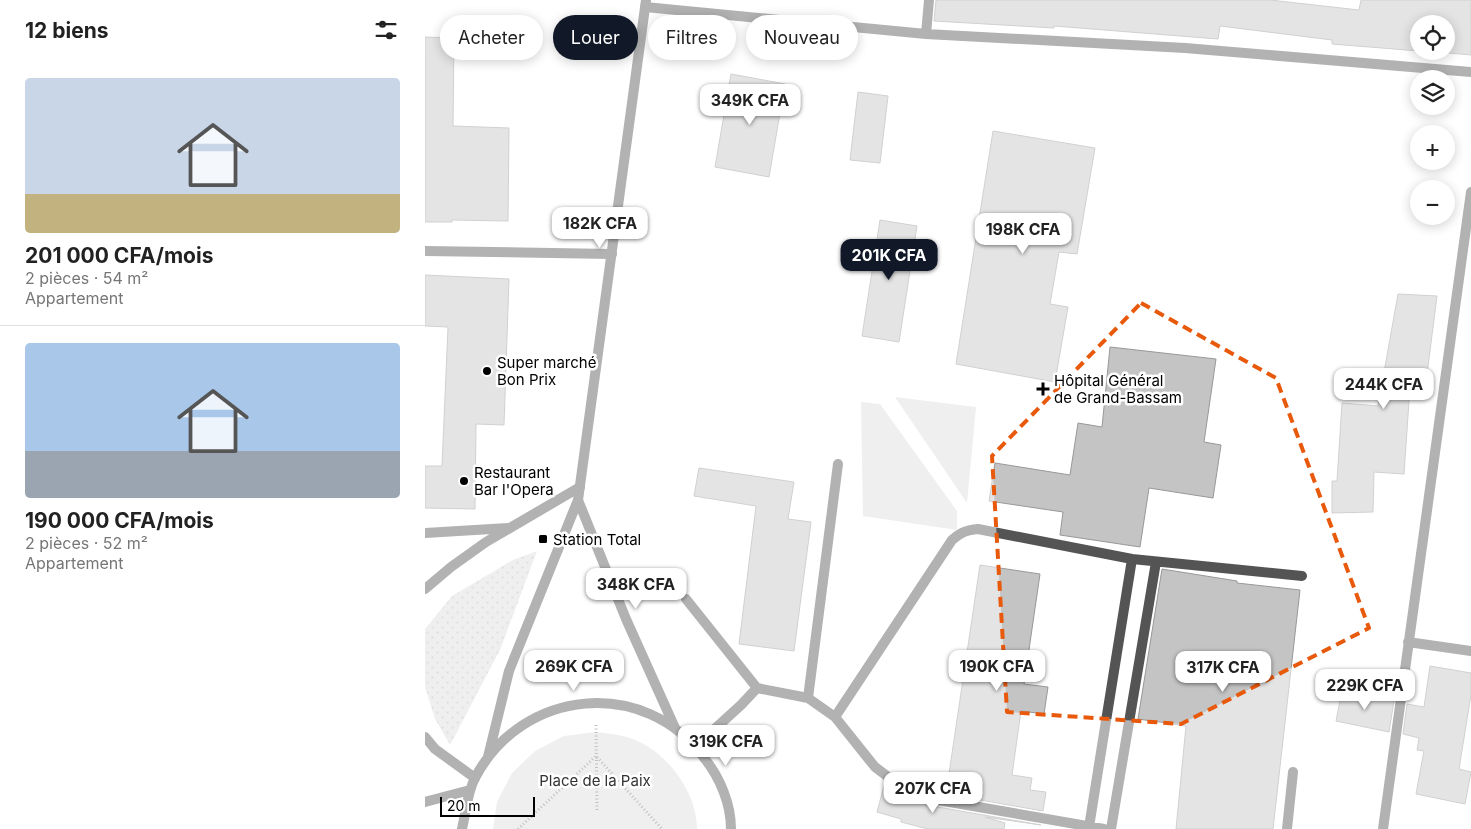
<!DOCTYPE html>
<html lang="fr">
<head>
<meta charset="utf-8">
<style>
	:root { --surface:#fff; --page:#f6f6f6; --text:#222; --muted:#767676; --line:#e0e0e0; --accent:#111827 }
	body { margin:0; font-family:Inter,sans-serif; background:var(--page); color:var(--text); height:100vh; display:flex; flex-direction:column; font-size:19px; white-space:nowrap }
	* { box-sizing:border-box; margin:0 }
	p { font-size:16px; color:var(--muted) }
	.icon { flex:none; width:28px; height:28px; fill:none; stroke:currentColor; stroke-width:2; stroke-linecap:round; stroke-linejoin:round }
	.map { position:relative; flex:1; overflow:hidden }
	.side { display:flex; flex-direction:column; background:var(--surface); width:425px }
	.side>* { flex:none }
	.banner { position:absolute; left:15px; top:15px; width:475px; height:45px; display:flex; gap:10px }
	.buttons { position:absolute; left:985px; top:15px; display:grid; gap:10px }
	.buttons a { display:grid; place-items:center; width:45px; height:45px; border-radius:50%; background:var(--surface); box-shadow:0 2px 12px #0003; font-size:25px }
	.scale { position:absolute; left:15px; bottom:12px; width:95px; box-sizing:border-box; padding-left:5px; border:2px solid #000; border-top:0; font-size:14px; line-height:18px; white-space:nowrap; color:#000; -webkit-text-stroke:4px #fff; paint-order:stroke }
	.price { position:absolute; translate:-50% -42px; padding:0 11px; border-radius:10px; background:#fff; color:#222; font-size:16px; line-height:32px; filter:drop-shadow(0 1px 2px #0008) }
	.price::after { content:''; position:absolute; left:50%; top:30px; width:15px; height:11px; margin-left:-8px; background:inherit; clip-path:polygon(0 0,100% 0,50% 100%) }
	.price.on { background:var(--accent); color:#fff }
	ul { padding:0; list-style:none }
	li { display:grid; align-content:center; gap:10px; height:265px; padding:0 25px }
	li+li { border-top:1px solid var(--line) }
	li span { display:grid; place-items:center; height:155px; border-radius:5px; color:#555 }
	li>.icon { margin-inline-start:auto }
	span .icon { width:90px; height:90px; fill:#fffc; stroke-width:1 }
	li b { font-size:21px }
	h2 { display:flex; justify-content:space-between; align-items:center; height:60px; padding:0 25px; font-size:21px }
	.tag { padding:0 18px; border-radius:22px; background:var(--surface); box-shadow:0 2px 12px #0003; font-size:18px; line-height:45px }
	.tag.on { background:var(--accent); color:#fff }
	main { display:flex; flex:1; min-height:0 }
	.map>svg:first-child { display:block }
	.grass { fill:url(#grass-dots) }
	.green { fill:#dbdbdb }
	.building { fill:#c4c4c4; stroke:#989898 }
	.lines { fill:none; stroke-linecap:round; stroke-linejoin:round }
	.path { stroke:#767676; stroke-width:3; stroke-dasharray:1 2.5; stroke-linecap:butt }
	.service { stroke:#545454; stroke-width:10 }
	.minor { stroke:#545454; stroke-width:10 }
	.tertiary { stroke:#545454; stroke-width:10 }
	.marked { fill:none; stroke:#e8590c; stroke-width:4; stroke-dasharray:10 6; stroke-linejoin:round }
	.poi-dot { fill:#000; stroke:#fff; stroke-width:2 }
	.labels { text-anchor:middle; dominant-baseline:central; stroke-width:5; stroke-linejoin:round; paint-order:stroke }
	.poi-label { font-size:15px; fill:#000; stroke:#fff; text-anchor:start }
	.park-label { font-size:15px; fill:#323232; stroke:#fff }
</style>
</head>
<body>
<main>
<section class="side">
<h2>12 biens<svg class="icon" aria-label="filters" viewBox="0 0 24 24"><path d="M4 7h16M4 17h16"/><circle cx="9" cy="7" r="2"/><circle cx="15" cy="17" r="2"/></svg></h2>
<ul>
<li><span style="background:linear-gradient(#c9d6e8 75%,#c2b280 0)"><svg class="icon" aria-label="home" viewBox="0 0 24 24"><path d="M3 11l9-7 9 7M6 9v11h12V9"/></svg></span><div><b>201 000 CFA/mois</b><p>2 pièces · 54 m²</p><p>Appartement</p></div></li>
<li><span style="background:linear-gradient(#a9c7e8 70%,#9aa5b1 0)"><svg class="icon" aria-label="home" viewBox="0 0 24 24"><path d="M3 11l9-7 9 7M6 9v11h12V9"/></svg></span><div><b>190 000 CFA/mois</b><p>2 pièces · 52 m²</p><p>Appartement</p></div></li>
</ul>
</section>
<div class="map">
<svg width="1046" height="829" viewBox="0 0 1046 829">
	<defs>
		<pattern id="grass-dots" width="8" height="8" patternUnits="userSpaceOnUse" patternTransform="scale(1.25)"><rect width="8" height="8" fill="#dbdbdb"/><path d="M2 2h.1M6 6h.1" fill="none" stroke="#bababa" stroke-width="1.8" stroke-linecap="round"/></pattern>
	</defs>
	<rect width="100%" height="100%" fill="#fff"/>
	<!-- grass -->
	<path class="grass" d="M112,551L75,650L25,745L10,719L0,687V629L27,596L88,560Z"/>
	<!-- green -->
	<path class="green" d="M470,397L551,407L542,503Z
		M436,402L455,404L532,511V530L438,516Z
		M171,732C180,733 189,734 198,736C237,745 272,789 272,829H68L72,802L87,773L110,751L139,736Z"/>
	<!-- building -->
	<path class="building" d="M511,0H845L934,10L936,0H1046V55L1002,51H1021V24H994V51L907,44V40L795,26L793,39L629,26V28L509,21Z
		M0,37L29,38L28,126L84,128L83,221L27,220V222H0Z
		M306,74L360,84L344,177L290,167Z
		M433,92L463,96L455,163L425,160Z
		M568,131L670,148L652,254L634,252L625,304L643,307L630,382L531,364Z
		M455,220L492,226L474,342L437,336Z
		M0,275L84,279L79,425L51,424L50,509L0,508V466H17L23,327L0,326Z
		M973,294L1012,296L1002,374L986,372L979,474L949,472L948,512L907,513V481H912L917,403L953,406Z
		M685,347L791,359L779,442L796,445L788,498L724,488L715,547L635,535L638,512L564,501L570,463L645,475L653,423L677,427Z
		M274,468L369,482L363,519L386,522L369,651L314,644L331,506L269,496Z
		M555,565L615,574L599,684L623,687L619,714L596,711L587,775L607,778L605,790L621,792L618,811L521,794Z
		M737,569L812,581V583L875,590L848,829H751L761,726L713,719Z
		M1005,666L1046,673V695L1034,769L1046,772L1040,804L991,794L999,751L992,750L994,738L978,734L982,704L999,707Z
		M917,690L969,701L964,732L911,721Z
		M459,786L501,805L616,825L560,817L580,823L579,829H503L476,822V819L452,812Z"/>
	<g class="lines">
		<!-- path -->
		<path class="path" d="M171,725L172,811
			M93,829L171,756L237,829"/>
		<!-- service -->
		<path class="service" d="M0,533L83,528
			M0,589L26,567L61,542L155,487
			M261,599L332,688
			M383,698L413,464
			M410,717L527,540C536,532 542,530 553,529L707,559L877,576
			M0,737L10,749L50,778
			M271,746L316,705L332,688L383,698L410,717L450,767L474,785L502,798L679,829
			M664,827L707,559
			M686,829L731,562
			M862,829L868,772"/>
		<!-- minor -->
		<path class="minor" d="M220,7L501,34L760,48L1046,72
			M501,34L504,0
			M0,251L187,254
			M983,642L1046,651
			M958,829L1046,192"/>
		<!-- tertiary -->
		<path class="tertiary" d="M153,500L201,619L250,728
			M63,757L84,671L153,500L221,0
			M0,802L45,790
			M37,829C41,812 42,793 50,778C97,688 220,676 280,759C295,778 306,804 306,829"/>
	</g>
	<!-- marked area -->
	<path d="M0 0H1046V829H0ZM716,303L851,378L944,628L756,724L582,712L567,456Z" fill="#fff" fill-opacity=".55" fill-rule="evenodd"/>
	<path class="marked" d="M716,303L851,378L944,628L756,724L582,712L567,456Z"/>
	<!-- markers -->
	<g class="poi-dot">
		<circle cx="62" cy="371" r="5"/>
		<path d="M615.5 381.5h5v5h5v5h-5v5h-5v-5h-5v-5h5z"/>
		<circle cx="39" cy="481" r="5"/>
		<rect x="113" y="534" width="10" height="10" rx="2.5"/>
	</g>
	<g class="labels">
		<!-- poi labels -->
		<g class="poi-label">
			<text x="72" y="362">Super marché<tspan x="72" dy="17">Bon Prix</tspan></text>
			<text x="629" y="380">Hôpital Général<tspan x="629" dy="17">de Grand-Bassam</tspan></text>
			<text x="49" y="472">Restaurant<tspan x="49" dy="17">Bar l'Opera</tspan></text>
			<text x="128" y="539">Station Total</text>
		</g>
		<!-- park labels -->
		<g class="park-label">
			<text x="170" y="780">Place de la Paix</text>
		</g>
	</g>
</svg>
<div class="buttons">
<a><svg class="icon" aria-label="locate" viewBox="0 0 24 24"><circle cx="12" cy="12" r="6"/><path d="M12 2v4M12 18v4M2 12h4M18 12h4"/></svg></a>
<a><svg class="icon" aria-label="layers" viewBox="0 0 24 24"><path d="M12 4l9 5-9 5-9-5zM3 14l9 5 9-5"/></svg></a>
<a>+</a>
<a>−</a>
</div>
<div class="scale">20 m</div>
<b class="price" style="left:325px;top:126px">349K CFA</b>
<b class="price" style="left:175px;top:249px">182K CFA</b>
<b class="price" style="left:598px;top:255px">198K CFA</b>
<b class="price on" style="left:464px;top:281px">201K CFA</b>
<b class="price" style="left:959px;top:410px">244K CFA</b>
<b class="price" style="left:211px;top:610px">348K CFA</b>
<b class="price" style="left:149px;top:692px">269K CFA</b>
<b class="price" style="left:572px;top:692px">190K CFA</b>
<b class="price" style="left:798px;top:693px">317K CFA</b>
<b class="price" style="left:940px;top:711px">229K CFA</b>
<b class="price" style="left:301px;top:767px">319K CFA</b>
<b class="price" style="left:508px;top:814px">207K CFA</b>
<div class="banner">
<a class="tag">Acheter</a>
<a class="tag on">Louer</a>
<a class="tag">Filtres</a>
<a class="tag">Nouveau</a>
</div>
</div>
</main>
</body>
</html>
